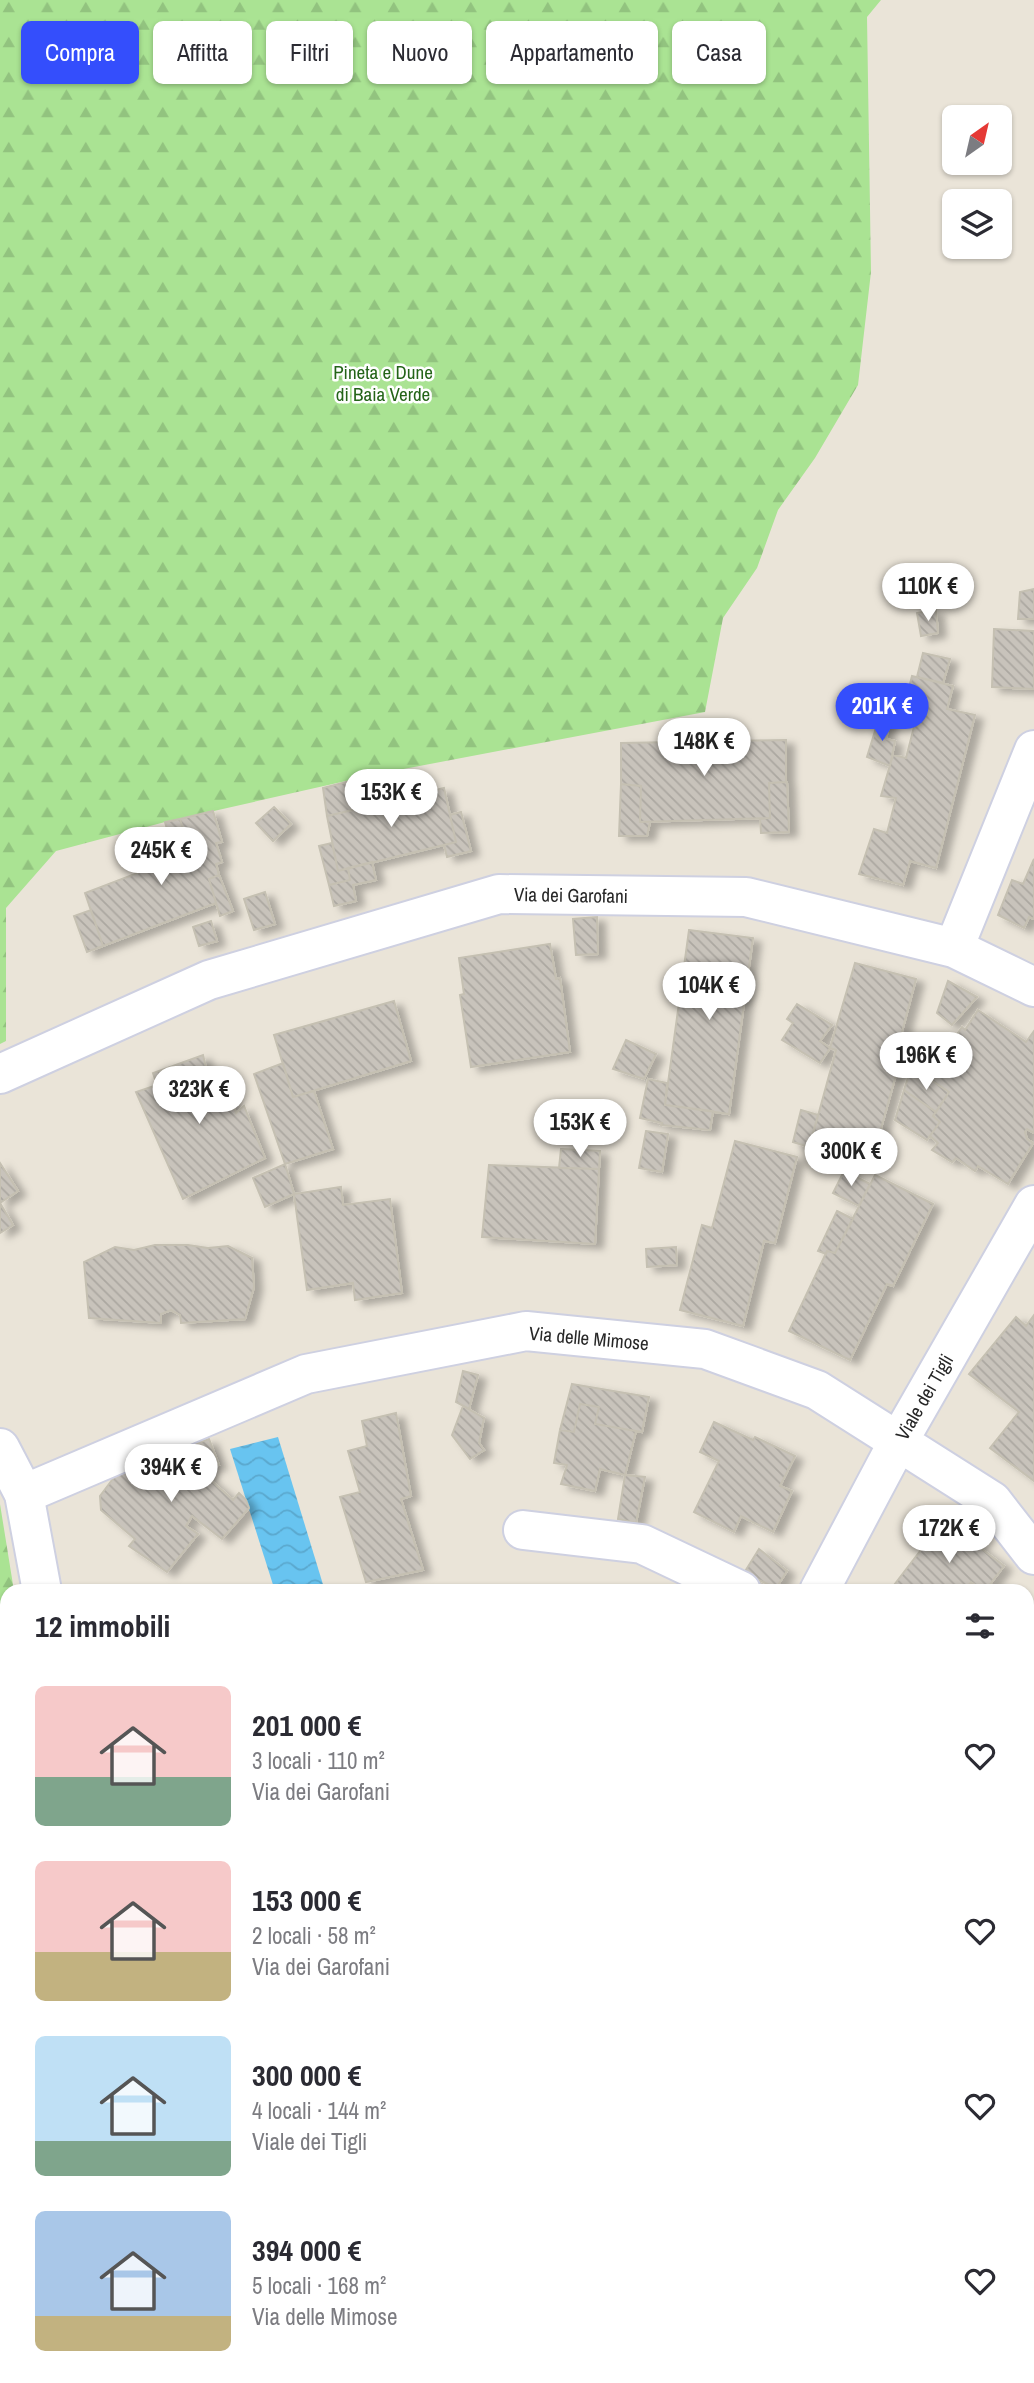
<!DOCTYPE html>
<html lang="it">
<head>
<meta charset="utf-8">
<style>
	:root { --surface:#fff; --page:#f7f7f7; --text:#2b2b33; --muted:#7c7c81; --accent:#344efc }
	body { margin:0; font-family:"Archivo Narrow",sans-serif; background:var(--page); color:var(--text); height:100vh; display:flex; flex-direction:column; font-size:26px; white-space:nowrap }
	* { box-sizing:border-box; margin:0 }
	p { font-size:23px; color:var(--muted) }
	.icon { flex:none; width:38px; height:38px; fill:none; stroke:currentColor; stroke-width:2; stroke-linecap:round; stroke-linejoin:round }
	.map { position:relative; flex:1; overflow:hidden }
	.side { position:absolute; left:0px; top:1584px; width:1034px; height:800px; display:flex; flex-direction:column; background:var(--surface); border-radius:21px 21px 0 0; box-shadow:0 2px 5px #0004 }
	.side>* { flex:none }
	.hud { position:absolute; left:21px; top:21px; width:992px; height:63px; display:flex; gap:14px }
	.needle { width:46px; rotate:34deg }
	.buttons { position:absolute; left:942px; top:105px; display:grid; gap:14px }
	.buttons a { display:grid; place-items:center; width:70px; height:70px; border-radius:10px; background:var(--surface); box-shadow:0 2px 5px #0004; font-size:35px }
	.price { position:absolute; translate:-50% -60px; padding:0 16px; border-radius:24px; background:#fff; color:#222; font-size:23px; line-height:46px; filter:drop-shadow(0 2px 4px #0008) }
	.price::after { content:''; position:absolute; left:50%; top:42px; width:21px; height:16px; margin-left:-10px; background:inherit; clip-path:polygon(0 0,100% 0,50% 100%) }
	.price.active { background:var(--accent); color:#fff }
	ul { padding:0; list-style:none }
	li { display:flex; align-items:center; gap:21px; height:175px; padding:0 35px }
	li span { display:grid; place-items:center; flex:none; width:196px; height:140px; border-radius:10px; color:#555 }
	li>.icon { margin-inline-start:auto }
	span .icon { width:84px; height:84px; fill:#fffc; stroke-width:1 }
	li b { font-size:30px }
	h2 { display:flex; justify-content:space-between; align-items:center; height:84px; padding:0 35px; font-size:30px }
	.chip { padding:0 24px; border-radius:10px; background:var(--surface); box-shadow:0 2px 5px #0004; font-size:24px; line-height:63px }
	.chip.active { background:var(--accent); color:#fff }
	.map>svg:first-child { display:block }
	.forest { fill:url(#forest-firs) }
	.water { fill:url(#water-waves) }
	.building { fill:url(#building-back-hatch); stroke:#c5c0b2; stroke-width:2; filter:url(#shadow) }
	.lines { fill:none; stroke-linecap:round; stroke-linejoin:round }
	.minor-casing { stroke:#ced0e1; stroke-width:42 }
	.tertiary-casing { stroke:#ced0e1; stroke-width:42 }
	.minor { stroke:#fff; stroke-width:38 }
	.tertiary { stroke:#fff; stroke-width:38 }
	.labels { text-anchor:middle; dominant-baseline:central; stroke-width:5; stroke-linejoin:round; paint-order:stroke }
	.park-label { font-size:19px; fill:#246418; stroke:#fff }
	.street-label { font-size:19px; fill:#272727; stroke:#fff }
</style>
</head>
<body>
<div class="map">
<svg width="1034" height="2383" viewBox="0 0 1034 2383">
	<defs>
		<pattern id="forest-firs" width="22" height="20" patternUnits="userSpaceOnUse" patternTransform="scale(1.75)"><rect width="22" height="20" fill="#aae393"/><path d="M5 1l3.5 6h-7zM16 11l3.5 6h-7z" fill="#92c37f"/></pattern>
		<pattern id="water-waves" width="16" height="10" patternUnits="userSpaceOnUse" patternTransform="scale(1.75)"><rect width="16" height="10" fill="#68c4f0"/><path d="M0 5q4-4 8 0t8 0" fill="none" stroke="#5aa8ce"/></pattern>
		<pattern id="building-back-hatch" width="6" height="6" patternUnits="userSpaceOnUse" patternTransform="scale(1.75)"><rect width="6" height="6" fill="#c8c3bb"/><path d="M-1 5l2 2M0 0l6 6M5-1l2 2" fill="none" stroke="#aca8a1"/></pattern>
		<filter id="shadow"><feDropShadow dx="8" dy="4.5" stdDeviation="3.5" flood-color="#0004"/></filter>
	</defs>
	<rect width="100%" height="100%" fill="#eae4d8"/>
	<!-- forest -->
	<path class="forest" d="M0,0H881L867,17L871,272L858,385L815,458L778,510L757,568L723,618L705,712L377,774L165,822L56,851L6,908V1041L0,1044Z
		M0,1504L14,1591H7V1863L0,1876Z"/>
	<!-- water -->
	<path class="water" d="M278,1437L325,1591H275L230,1449Z"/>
	<!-- building -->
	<path class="building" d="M1034,589V619H1018L1020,592Z
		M936,610L938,633L921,636L917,613Z
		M994,629L1034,631V689L992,687Z
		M923,653L950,659L943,683L917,677Z
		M912,676L953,686L947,709L975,715L936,868L910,861L903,885L859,874L874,829L887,833L896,798L881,796L893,755L906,758L915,723L901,719Z
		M880,715L891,717L886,739L895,741L890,766L867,757Z
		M786,740V782L769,783L770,818L640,822L641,786L621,784V743Z
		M377,774L383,803L327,816L323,788Z
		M787,782L789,832L761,833L760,819L770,818L769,783Z
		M621,784L641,786L640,822H650L647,836H619Z
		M444,788L456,842L338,871L327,816Z
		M274,807L291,824L273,841L256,823Z
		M213,811L222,842L216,843L222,862L216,864L219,875L209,879L216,903L103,946L85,893L190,853L180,819Z
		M461,812L471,851L447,857L444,845L456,842L450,815Z
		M180,819L188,846L173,850L165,822Z
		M332,843L338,871L348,868L350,880L329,885L319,846Z
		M1034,859V919L1029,917L1024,928L998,915L1012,880L1023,884Z
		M372,862L376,880L353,885L356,901L334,906L329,885L350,880L348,868Z
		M219,875L233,911L220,916L209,879Z
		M265,892L275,924L254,930L244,899Z
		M91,910L103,946L87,952L74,916Z
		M597,917L598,954L576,955L573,919Z
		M211,921L217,941L199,946L193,927Z
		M689,930L753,938L729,1114L665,1105Z
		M550,944L556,979L560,978L570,1052L471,1067L460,995L464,994L459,958Z
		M855,963L916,979L894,1062L899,1064L875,1150L813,1134L836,1050L830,1048Z
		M948,981L977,997L952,1025L937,1013Z
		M394,1001L411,1061L293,1097L274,1035Z
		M797,1004L832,1025L820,1041L830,1048L820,1063L782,1040L793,1023L787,1019Z
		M978,1010L1026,1042L1034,1031V1133L1027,1129L1025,1132L1027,1139L1033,1143L1008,1184L978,1166L975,1171L956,1158L952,1162L932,1150L938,1143L930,1136L940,1122L933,1116L949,1092L931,1080L939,1069L930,1063L945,1042L949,1046L962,1027L965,1030Z
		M626,1040L656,1054L644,1079L613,1069Z
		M203,1055L207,1072L218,1068L236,1113L244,1106L265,1158L183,1199L136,1092L157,1085L153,1073Z
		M283,1063L293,1097L314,1091L333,1149L285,1164L254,1074Z
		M910,1071L928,1083L931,1080L949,1092L936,1112L904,1090Z
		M648,1079L667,1083L665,1105L713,1111L710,1130L661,1125L662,1123L640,1118Z
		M904,1090L936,1112L933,1116L940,1122L927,1140L895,1120Z
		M801,1110L818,1115L809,1147L793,1142Z
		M646,1131L668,1134L662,1172L639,1168Z
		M735,1141L797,1157L775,1243L764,1241L743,1326L680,1310L702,1225L712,1228Z
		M561,1149L600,1151L599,1169L559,1168Z
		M0,1163L18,1191L0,1203L13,1225L0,1233Z
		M285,1164L294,1194L265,1207L253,1178Z
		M489,1165L599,1169L595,1244L482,1237Z
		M844,1171L870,1184L859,1206L833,1193Z
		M875,1175L933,1204L893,1286L887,1284L850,1360L789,1331L827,1251L835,1253Z
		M341,1187L343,1205L390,1199L402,1293L355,1300L353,1283L307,1290L294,1194Z
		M837,1211L853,1219L835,1253L827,1251L826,1254L818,1251Z
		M155,1245H188L208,1248L228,1246L252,1258L254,1287L245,1319L181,1323L180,1315L171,1310L161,1314V1323L89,1318L84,1262L115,1247L134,1250Z
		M676,1247L677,1265L647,1267L646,1249Z
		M1034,1315V1481L990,1448L1019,1412L969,1374L1016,1317L1026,1326Z
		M463,1371L478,1375L469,1409L456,1402Z
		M572,1384L649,1397L642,1432L595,1424L599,1407L580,1404L574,1432L560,1430Z
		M580,1404L599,1407L595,1424L636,1431L625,1475L600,1469L595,1491L561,1484L567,1465L554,1463L560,1430L574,1432Z
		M463,1406L484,1418L479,1443L484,1450L470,1459L452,1435Z
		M396,1413L411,1496L401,1499L423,1570L366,1582L340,1497L360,1492L348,1451L367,1446L362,1421Z
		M714,1422L753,1440L755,1437L795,1456L780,1486L792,1491L773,1532L741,1516L734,1532L694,1512L719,1461L700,1452Z
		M209,1439L219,1465L212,1466L206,1476L233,1500L239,1493L246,1500L249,1508L222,1539L192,1516L186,1526L198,1534L167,1572L129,1546L135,1539L101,1510L100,1496L118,1472L145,1463L148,1470L179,1458L176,1450Z
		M625,1475L645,1477L636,1523L618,1519Z
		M944,1520L1004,1566L985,1591L971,1582L964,1591H901L894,1585Z
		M759,1549L787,1571L776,1588L744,1573Z
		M1027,1657L1034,1665V1793L1027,1797Z
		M1034,1870V1918L1027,1905V1874Z
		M1034,1923V1950L1027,1939V1927Z
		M1027,2204H1034V2282H1027Z
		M1027,2317H1034V2383H992V2376H1027Z
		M230,2376H309L304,2383H238Z
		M454,2376H479L483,2380L481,2383H450Z"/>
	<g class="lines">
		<!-- minor casing -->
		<g class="minor-casing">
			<path id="minor" d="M954,948L1034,750
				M0,1074L209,980L499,894L746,897L954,948L1034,987
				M24,1494L306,1374L526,1331L705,1349L817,1390L992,1501L1034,1555
				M523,1530L642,1544L741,1591
				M819,1591L898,1442L1034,1205
				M0,2280L7,2285
				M124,2376L132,2383
				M358,2383L361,2376"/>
		</g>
		<!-- tertiary casing -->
		<g class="tertiary-casing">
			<path id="tertiary" d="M0,1448L24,1494L42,1591
				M0,1928L7,1915"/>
		</g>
		<!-- minor -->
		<use href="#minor" class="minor"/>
		<!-- tertiary -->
		<use href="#tertiary" class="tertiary"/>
	</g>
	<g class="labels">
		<!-- park labels -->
		<g class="park-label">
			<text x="383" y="372">Pineta e Dune<tspan x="383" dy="22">di Baia Verde</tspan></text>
		</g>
		<!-- street labels -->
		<g class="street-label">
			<text transform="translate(571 895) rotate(1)">Via dei Garofani</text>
			<text transform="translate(589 1338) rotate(5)">Via delle Mimose</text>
			<text transform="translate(924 1397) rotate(-60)">Viale dei Tigli</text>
		</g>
	</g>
</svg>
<div class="buttons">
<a><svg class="needle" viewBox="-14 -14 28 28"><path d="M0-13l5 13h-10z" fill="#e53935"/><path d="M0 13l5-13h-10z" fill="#7c7c81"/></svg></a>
<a><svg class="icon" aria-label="layers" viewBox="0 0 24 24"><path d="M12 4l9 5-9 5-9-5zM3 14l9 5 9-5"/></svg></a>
</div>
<b class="price" style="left:928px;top:623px">110K €</b>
<b class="price active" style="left:882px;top:743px">201K €</b>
<b class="price" style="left:704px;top:778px">148K €</b>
<b class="price" style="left:391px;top:829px">153K €</b>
<b class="price" style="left:161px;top:887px">245K €</b>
<b class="price" style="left:709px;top:1022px">104K €</b>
<b class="price" style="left:926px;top:1092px">196K €</b>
<b class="price" style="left:199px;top:1126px">323K €</b>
<b class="price" style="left:580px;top:1159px">153K €</b>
<b class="price" style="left:851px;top:1188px">300K €</b>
<b class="price" style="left:171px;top:1504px">394K €</b>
<b class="price" style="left:949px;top:1565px">172K €</b>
<div class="hud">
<a class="chip active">Compra</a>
<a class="chip">Affitta</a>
<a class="chip">Filtri</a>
<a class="chip">Nuovo</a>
<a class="chip">Appartamento</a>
<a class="chip">Casa</a>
</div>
<section class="side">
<h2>12 immobili<svg class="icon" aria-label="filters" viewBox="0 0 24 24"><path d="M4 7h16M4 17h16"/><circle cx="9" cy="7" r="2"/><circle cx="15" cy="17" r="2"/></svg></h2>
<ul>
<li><span style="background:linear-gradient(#f6c9c9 65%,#7fa58c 0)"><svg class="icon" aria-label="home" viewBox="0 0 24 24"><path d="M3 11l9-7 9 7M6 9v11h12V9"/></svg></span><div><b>201 000 €</b><p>3 locali · 110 m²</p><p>Via dei Garofani</p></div><svg class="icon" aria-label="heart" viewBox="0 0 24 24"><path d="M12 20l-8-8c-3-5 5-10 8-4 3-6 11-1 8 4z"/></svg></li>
<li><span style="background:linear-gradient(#f6c9c9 65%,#c2b280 0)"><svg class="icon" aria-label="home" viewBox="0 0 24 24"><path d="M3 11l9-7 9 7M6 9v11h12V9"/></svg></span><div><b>153 000 €</b><p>2 locali · 58 m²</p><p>Via dei Garofani</p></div><svg class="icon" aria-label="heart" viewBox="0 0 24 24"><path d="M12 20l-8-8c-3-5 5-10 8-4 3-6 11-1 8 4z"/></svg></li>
<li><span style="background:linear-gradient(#bfe0f5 75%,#7fa58c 0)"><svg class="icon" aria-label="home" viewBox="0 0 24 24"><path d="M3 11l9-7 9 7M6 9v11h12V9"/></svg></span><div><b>300 000 €</b><p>4 locali · 144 m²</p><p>Viale dei Tigli</p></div><svg class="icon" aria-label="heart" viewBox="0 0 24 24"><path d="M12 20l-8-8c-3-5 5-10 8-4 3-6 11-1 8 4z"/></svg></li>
<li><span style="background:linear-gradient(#a9c7e8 75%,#c2b280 0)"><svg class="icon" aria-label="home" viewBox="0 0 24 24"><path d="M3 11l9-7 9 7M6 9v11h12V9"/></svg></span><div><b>394 000 €</b><p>5 locali · 168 m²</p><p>Via delle Mimose</p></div><svg class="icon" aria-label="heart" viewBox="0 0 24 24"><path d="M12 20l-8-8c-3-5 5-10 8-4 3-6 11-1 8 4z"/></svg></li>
</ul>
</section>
</div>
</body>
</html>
